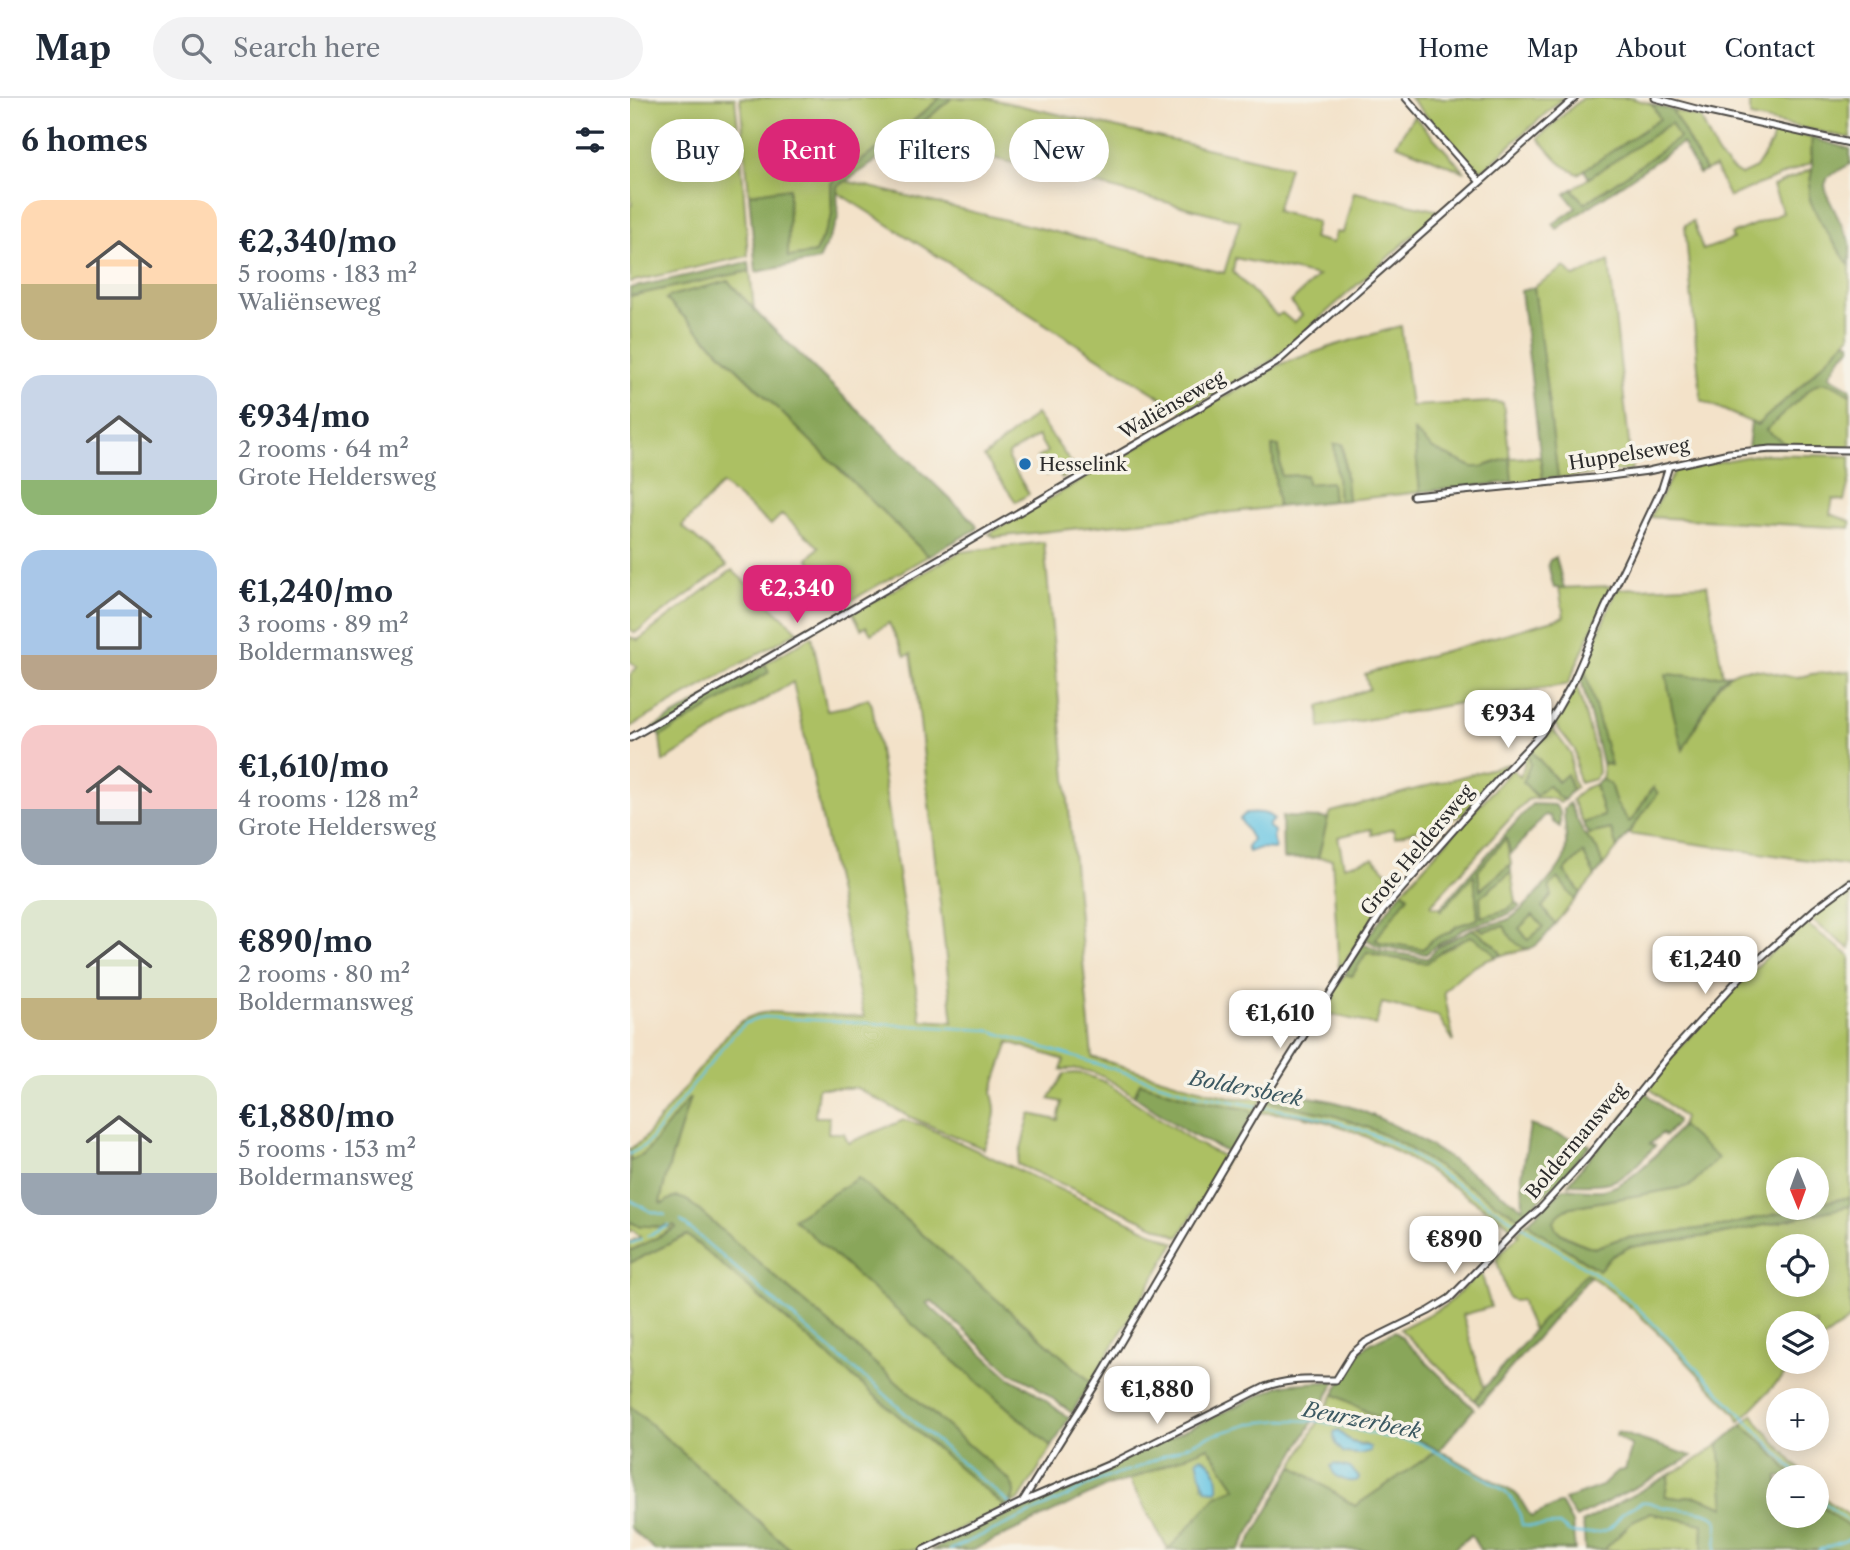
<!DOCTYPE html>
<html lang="en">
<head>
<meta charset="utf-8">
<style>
	:root { --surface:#fff; --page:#f2f2f3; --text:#1f2937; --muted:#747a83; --line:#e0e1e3; --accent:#db2777 }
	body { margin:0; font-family:"Libre Caslon Text",serif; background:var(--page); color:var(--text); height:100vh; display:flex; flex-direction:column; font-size:26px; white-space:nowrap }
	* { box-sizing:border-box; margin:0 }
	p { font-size:23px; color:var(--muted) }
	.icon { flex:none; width:38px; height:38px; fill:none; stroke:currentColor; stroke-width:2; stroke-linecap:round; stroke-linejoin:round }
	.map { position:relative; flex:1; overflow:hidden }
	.panel { display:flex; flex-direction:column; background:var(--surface); width:630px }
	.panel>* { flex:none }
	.banner { position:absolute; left:21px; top:21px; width:665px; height:63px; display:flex; gap:14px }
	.needle { width:46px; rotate:179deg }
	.buttons { position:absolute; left:1136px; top:1059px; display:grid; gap:14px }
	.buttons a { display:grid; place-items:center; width:63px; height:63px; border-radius:50%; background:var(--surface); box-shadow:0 4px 18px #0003; font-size:35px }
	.price { position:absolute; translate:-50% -60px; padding:0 16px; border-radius:14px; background:#fff; color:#222; font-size:23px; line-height:46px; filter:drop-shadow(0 2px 4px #0008) }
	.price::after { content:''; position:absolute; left:50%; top:42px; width:21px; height:16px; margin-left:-10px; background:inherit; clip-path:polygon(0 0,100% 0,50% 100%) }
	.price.selected { background:var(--accent); color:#fff }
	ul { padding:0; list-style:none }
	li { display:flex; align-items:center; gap:21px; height:175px; padding:0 21px }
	li span { display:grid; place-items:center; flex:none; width:196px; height:140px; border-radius:21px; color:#555 }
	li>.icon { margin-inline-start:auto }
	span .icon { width:84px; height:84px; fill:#fffc; stroke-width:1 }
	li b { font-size:30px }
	h2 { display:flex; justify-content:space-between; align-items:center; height:84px; padding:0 21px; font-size:30px }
	.pill { padding:0 24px; border-radius:32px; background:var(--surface); box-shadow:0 4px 18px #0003; font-size:24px; line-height:63px }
	.pill.selected { background:var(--accent); color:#fff }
	header { display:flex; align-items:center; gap:42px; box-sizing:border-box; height:98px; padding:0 35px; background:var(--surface); border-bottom:2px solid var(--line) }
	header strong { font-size:33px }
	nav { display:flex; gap:38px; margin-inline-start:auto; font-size:24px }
	.search { width:490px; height:63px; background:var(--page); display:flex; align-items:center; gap:18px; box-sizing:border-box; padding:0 24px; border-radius:38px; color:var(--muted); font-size:26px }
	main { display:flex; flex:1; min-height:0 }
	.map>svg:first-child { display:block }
	.green { fill:#acc064; stroke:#6c7648; stroke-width:2; fill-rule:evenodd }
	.forest { fill:#89a65a; stroke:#5a6842; stroke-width:2; fill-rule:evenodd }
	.water { fill:#65c5e4; stroke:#487888; stroke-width:2 }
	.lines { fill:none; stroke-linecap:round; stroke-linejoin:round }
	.stream { stroke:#65c5e4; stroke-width:2 }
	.street-casing { stroke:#494643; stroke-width:9 }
	.street { stroke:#fff; stroke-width:5 }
	.poi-dot { fill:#1f6fb2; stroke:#f7f3e8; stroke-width:2.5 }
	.labels { text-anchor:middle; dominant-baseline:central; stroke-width:7; stroke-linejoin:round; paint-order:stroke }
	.street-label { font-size:19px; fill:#2b2b2b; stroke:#f7f3e8 }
	.poi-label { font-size:19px; fill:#2b2b2b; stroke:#f7f3e8; text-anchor:start }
	.water-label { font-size:21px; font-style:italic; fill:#3c5962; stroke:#f7f3e8 }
</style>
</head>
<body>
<header>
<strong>Map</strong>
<div class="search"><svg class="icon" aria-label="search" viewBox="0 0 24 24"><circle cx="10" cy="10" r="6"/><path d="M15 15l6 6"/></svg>Search here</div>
<nav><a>Home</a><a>Map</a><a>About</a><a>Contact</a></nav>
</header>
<main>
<section class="panel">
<h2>6 homes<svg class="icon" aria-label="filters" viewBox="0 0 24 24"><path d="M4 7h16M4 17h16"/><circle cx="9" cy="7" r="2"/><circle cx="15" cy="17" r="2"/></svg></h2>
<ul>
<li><span style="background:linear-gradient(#ffd9b3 60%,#c2b280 0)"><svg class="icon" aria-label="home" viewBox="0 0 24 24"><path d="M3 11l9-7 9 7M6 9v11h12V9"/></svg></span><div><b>€2,340/mo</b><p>5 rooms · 183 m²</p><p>Waliënseweg</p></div></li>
<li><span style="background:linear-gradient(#c9d6e8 75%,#8fb573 0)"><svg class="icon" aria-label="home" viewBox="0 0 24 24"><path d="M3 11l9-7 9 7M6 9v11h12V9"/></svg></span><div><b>€934/mo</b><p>2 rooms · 64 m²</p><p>Grote Heldersweg</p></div></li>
<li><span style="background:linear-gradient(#a9c7e8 75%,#b9a48a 0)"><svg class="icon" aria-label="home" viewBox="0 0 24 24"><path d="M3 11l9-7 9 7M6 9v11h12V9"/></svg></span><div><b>€1,240/mo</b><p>3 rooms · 89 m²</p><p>Boldermansweg</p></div></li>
<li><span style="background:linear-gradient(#f6c9c9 60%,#9aa5b1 0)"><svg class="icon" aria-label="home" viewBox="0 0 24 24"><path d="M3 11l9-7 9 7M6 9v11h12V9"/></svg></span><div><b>€1,610/mo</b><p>4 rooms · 128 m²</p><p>Grote Heldersweg</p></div></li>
<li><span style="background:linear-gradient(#dfe7d0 70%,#c2b280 0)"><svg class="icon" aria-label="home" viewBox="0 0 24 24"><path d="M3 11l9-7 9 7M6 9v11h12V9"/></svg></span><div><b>€890/mo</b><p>2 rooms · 80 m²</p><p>Boldermansweg</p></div></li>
<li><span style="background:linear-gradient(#dfe7d0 70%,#9aa5b1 0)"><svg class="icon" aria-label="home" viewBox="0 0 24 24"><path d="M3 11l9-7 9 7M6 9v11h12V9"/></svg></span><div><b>€1,880/mo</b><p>5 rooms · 153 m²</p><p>Boldermansweg</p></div></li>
</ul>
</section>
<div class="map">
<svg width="1220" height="1452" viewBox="0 0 1220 1452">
	<rect width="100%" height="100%" fill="#f7f3e8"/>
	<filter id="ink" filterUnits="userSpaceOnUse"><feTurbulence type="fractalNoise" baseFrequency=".0143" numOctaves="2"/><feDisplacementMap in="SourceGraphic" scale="14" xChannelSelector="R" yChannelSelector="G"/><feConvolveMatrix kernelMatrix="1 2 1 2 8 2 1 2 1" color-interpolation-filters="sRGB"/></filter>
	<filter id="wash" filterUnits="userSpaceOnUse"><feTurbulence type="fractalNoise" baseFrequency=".00686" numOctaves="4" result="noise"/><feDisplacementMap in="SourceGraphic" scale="28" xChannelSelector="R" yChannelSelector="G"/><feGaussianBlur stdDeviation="1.57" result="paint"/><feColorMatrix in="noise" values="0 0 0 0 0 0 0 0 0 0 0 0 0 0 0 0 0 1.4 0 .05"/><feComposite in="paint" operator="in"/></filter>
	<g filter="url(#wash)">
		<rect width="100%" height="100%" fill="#f3e2c9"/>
		<!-- green -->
		<path class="green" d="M0,0H105L113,82L118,158L0,184V108L2,107L0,97Z
			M110,0H310L273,32L201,85L202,118L185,155L158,160L159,91L119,96Z
			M322,0H357L659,69L646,113L687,124L683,140L703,145L706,134L713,135L724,94L810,113L644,261L554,314L208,95L207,89L216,83L594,175L610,123L277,38ZM605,160L688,178L661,204L672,217L664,225L652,215L647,218L603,174Z
			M780,0H933L854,71H845Z
			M952,0H1001L1022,6L1030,21L948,76L931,66L908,40Z
			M1120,0H1220V40L1120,19Z
			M1042,12L1071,20C1082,45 1086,63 1111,77L1126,70L1141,46L1145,32L1182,40L1181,65L1099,99L1085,69L1075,73Z
			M784,18L835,74L766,46Z
			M1041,24L1050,40L954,106L943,91Z
			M1182,71L1179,91L1180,103L1197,132L1220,168V238L1171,288L1127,327L1071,302L1055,127L1063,123L1073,152L1103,141L1101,136L1153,115L1143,88Z
			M979,163L1002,372L928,380L904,189L935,169L944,179Z
			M120,173L124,211L98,183L40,198L36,201L298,458L210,509L181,482L189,472L178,461L189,449L152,416L141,427L92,386L52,428L97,468L5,535L0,531V198Z
			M771,228L781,308L863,304L873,305L880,360L910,359L913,381L882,384L879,360L851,369H842L803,351L784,334L790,394L718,402L713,346H705L709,403H703L701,384L677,386L676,377L650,378L649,349H642L648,409L365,439L359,436L651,266L706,247Z
			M1191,283L1201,285L1220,296V351L1160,349L1136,332L1184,287Z
			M406,316L446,372L432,380L426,370L417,377L407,360L417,354L408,338L379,356L378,361L399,396L386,404L354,359Z
			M1131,356L1220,358V379L1214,403L1203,401L1200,416L1220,423V430L1020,419L1045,372Z
			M414,444L462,959L582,995L605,1000H633L623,1016L620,1012L567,1002L510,985L504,998C482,983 460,967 431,972L434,962L379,944L362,993C362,1000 365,1004 365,1011C366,1023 358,1039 354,1051L280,1019L227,990H188L185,1019H199L198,1035H214L218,1045L274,1022L292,1027L545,1145L461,1284L228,1080L164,1121L422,1349L389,1402L286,1452H161L0,1308V1165L57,1137L374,1408L383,1402L384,1390L378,1381L58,1103L46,1099L32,1106L30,1105C37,1070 50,1036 59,1001L19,1051L13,1057L0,1063V1051L13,1042L99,934C111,922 122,916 139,914L234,919L163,584L33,664L30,639L139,574L135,566L182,538L197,612L219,608L238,600L242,607L291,922L323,924L286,588L281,556L275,558L259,525L241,536L236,528L231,531L223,515L330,454Z
			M102,472L168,533L0,629V577L7,569L0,563V539L8,542Z
			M1077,487L1093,577L1071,579L1036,576L1053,651L1085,592C1118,547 1149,590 1181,576L1220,573V768L998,736L1019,707L1023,690C1013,699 1010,716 999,724L986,705L980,686L971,681L973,677L972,665L980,667L954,568L987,491Z
			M981,488L938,586L690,630L689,608L739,591L735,576L934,519L929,490Z
			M946,584L966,656L968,674L965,681L950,685L947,677L945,652L923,624Z
			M921,629L941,656L942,680L946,689L942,692L940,686L929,684L900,652Z
			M898,654L900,667L894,684L918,687L928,698L934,702L930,705C922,698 907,699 897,702L801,807V808L810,810V812L844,776L848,821L827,828L820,834L802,842L793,851L750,844L745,841L778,798L772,793L882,671L890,679L894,668V658Z
			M878,666L831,718L765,739L763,731L742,737L741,731L708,739L714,768L743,760L770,786L733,835L709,873L702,761L688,760L698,720L701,714Z
			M965,686L974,718L953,725L942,702L953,691Z
			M981,731L987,750L973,768L967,751L956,739L958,736Z
			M876,740L881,766L850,792L848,771Z
			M953,754L965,778L951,795L934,774Z
			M881,774L886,804L877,812L851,819L850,799Z
			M927,779L945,802L925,826L912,809L921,799L919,788Z
			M1220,788V851L1179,820Z
			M903,816L913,829L899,843L889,830Z
			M1174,824L1220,858V1099L1187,1106L1186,1071H1148V1110H1173L1098,1127L989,1141L964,1150C944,1142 899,1129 941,1109L1060,1088L1087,1060L1051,1028L1054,1020L1017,988C1065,929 1118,875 1174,824Z
			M874,828C879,838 888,847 898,851L872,857L864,846L842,831L848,829L853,833Z
			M841,838L859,850L866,859C845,866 828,876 814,894L824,944L808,918L752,905L746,927L692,914L715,876L722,878L737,853L745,857L791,865Z
			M445,975L454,976L475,984L566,1045L597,1060L549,1139L387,1066L400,1016L428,1022L432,1004L419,1001L434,976Z
			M635,1003L703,1017L729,1025L764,1041L888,1119L895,1121L883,1132L877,1125C802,1076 722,1011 627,1015Z
			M1220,1108V1221L1187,1246L1186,1225H1148V1264H1167L1109,1324L1106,1316C1058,1267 1014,1213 957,1176L903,1232L894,1212L892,1202L884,1203L878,1199L866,1160L889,1137L887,1135L898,1124L905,1131L962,1168L999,1149L1099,1135ZM1148,1148H1186V1186H1148Z
			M0,1123C9,1131 19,1126 31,1130L36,1127H44L46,1130L0,1153V1144L10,1139L3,1132L0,1133Z
			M851,1174L861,1209L833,1217L854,1291L844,1302L770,1231L815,1208Z
			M704,1296L809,1352L725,1408L663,1368ZM708,1333L721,1344L736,1347L740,1351L730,1356H721Z
			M1123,1316L1130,1327L1176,1379H1164L1135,1346L1112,1327Z
			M1089,1346L1096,1409L1068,1399L1056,1398L1048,1400L1034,1398L1039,1377L1062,1365Z
			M578,1349L606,1390L593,1395L538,1452H537L538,1451L499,1382ZM574,1360L583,1368L586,1374L573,1387L571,1372Z
			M1186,1391L1200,1405L1220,1418V1429L1208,1422L1187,1404Z
			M1020,1415L1073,1426L1072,1452H974L1004,1422Z"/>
		<!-- forest -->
		<path class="forest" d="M310,0H322L243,65L207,89L208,121L189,162L126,174L119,96L159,90L158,159L185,155L202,118L201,85L273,32Z
			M1022,6L1042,12L1075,73L1069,76L1052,45L927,131L923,126L946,110L935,96L942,91L955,106L1049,40L1041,25L959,80L954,72L1030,21Z
			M1182,40L1220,51V66L1198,79L1195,87L1197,97L1220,144V168C1209,152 1181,114 1179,96C1178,88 1181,81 1182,73C1183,62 1180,51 1182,40Z
			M119,164L120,173L0,198V190Z
			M98,183L129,217L346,426L347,431L298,458L36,201L40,198Z
			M904,189L928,380L913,381L891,193Z
			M1216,242L1220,245V250L1210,260L1199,278L1220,290V296C1208,289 1198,280 1184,287L1136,332L1160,349L1118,350L1121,324L1127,327L1171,288Z
			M784,333L803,351L842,369H851L880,360L882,384L790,394Z
			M704,346H712L718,402L709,403Z
			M642,348H649L651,378L676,377L677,386L701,384L703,403L648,409Z
			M926,459L934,490H924L923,487L918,466L920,462Z
			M135,566L139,574L30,639L24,629Z
			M954,568L981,667L972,665L950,577Z
			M1036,576L1071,579L1100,576L1090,584L1085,592L1053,652L1042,610Z
			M900,651L928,684L937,676L942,692L934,702L928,699L918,687L906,698L893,684L900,667L898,654Z
			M971,681L980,686L986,705L999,724C1010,716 1013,700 1023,690L1028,695L987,750L981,731L958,736L953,725L974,718L965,686Z
			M939,705L954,736L967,751L973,768L965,778L953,755L934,773L951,795L945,802L928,780L919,788L922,797L912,809L925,826C919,833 913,843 905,848C892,857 879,838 874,828L853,833L848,829C858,827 870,825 879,821C892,814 929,773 934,760C939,746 934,725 934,711ZM903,817L913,829L898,842L889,830Z
			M902,706L925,707L930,714V729L923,724L920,718L915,717L881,756L876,740L848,773L850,792L881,766V774L850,799L851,819L877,812L886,804L890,808C876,821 856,823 838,829C832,831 829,834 824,838C812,845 808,844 796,856L748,848L736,841L772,793L778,798L745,842L750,844L793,851L802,842L820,834L827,828L848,821L844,777L811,813L810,810Z
			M652,719L698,720L688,760L653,761Z
			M842,831L864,846L872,857L866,859L859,850L841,838L814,851L797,865L757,859L737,854L722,878L715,876L733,845L748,852L795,860H798L808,849Z
			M510,985L567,1002L620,1012L623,1016L600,1054H597L558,1035L504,998Z
			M1014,993L1047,1022V1025L1035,1038L1032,1035L1020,1046L1025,1048C990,1085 989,1087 938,1086Z
			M643,994C666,997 690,999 712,1006C778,1026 836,1073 893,1110L892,1078L900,1027L960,1047L924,1088L892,1119H888L772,1046L742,1031L703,1017L637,1003Z
			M60,999C50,1034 37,1069 30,1105L33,1106C41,1099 48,1097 58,1103L378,1381C387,1391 386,1402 374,1408L57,1137L0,1165V1153L46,1130L44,1127L39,1130L36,1127L31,1130C19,1126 9,1131 0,1123V1063L13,1057L19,1051Z
			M1051,1028L1088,1060L1060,1088L941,1109C933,1113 928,1116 923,1124C927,1140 950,1144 964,1150L989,1141L1098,1127L1173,1110H1186L1187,1106L1220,1099V1108L1099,1135L999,1149L982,1158L969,1172L905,1131L898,1124L934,1090C946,1091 959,1093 972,1092C999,1089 1034,1049 1051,1028Z
			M228,1080L461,1284L442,1315L403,1286L381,1275L302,1203L296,1205L380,1280L400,1291L439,1320L422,1349L163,1121Z
			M956,1175L960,1178L849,1307L844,1302L899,1239L903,1232Z
			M765,1233L844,1311L809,1352L885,1395L889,1399L901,1419L931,1405L942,1425L945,1452H850L841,1437L822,1452H615L663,1368L725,1408L808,1352L704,1296L728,1255L741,1245Z
			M706,1283L609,1452H538L587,1398L606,1390L578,1349L499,1382L477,1388L343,1452H301L647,1289L660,1286Z
			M0,1308L161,1452H25L0,1430Z
			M1112,1327L1135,1346L1164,1379H1148V1418H1186L1187,1404L1208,1422L1220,1429V1452H1072L1073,1426L1020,1415L1004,1422L974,1452H955C954,1445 955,1430 952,1425L1039,1377L1035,1398L1048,1400L1056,1398L1068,1399L1095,1409L1089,1346Z
			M987,1334L1062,1358L1021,1381L946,1420L934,1402L972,1388L988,1373L995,1372L1002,1348L986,1338Z"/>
		<!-- water -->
		<path class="water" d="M616,715C625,714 639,713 644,722L639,726V729L644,733L643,741L645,748L644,751L630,750L619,754L617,749L622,741L610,721Z
			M705,1333H708L721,1344L740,1349V1353L730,1356L714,1355C708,1349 701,1341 705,1333Z
			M571,1359C584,1365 589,1377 588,1392L585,1393L577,1392C572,1386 569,1369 567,1361Z
			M704,1366L720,1370L729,1379L728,1382C718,1386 702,1379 701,1368Z"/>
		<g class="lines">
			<!-- stream -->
			<path class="stream" d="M632,1009C687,1017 732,1026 780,1056L970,1179C1000,1200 1026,1228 1052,1255C1092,1296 1131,1337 1170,1379
				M0,1056L16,1047L103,937L116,925L134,919L357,932L568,997L626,1008
				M0,1102L20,1113L35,1117
				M51,1123L233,1279L246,1288L291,1330L379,1405
				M17,1138L39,1128
				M0,1146L11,1141
				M1186,1397L1205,1414L1220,1424
				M320,1452L440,1397L464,1384L506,1370L577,1339L624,1325L652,1322L688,1323L755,1339L787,1344L794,1347C809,1355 823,1363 837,1371C862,1385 888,1394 892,1427C900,1430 919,1427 929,1427C935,1428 936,1434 942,1435C948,1437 968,1435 974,1433C983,1431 987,1421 993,1415C999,1411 1006,1407 1012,1404C1020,1402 1025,1407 1033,1409C1045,1412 1078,1411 1085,1420C1091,1428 1085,1443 1086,1452
				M1189,1452L1220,1441"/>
		</g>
	</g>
	<g filter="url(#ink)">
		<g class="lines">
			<!-- street casing -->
			<g class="street-casing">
				<path id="street" d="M776,0L850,84
					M1025,0L1074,13L1220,45
					M783,398L964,380L1018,373L1099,355L1141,351L1220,352
					M0,640L646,265L945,0
					M392,1404L472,1276L633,1002L753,812L872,677L911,636L927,612L943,584L975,510L1032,390L1039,368
					M293,1452L392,1404L485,1364L635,1289C659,1280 681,1282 706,1282L722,1256L736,1244L799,1213L820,1200L887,1131L910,1111L956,1061L1040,956L1116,873L1185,811L1220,785"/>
			</g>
			<!-- street -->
			<use href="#street" class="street"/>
		</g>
	</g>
	<!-- markers -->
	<circle class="poi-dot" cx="395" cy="366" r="7"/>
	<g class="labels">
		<!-- street labels -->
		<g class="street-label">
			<text transform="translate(542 307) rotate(-30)">Waliënseweg</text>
			<text transform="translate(999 356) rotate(-9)">Huppelseweg</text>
			<text transform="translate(787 752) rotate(-50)">Grote Heldersweg</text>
			<text transform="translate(946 1043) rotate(-50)">Boldermansweg</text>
		</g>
		<!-- poi labels -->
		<g class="poi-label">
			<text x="409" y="366">Hesselink</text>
		</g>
		<!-- water labels -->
		<g class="water-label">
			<text transform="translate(616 990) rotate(11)">Boldersbeek</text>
			<text transform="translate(732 1322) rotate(11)">Beurzerbeek</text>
		</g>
	</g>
</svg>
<div class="buttons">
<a><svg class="needle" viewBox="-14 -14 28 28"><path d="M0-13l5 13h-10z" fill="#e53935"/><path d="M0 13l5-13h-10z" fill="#747a83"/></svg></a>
<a><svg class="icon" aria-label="locate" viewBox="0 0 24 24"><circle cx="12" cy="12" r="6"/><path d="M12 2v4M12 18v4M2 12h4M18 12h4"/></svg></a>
<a><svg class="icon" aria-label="layers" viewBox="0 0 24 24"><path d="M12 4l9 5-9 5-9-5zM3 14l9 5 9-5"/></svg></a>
<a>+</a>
<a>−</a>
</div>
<b class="price selected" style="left:167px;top:527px">€2,340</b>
<b class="price" style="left:878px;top:652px">€934</b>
<b class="price" style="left:1075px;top:898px">€1,240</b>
<b class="price" style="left:650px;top:952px">€1,610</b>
<b class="price" style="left:824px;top:1178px">€890</b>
<b class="price" style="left:527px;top:1328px">€1,880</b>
<div class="banner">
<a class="pill">Buy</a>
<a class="pill selected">Rent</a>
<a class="pill">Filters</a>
<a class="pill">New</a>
</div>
</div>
</main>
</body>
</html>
